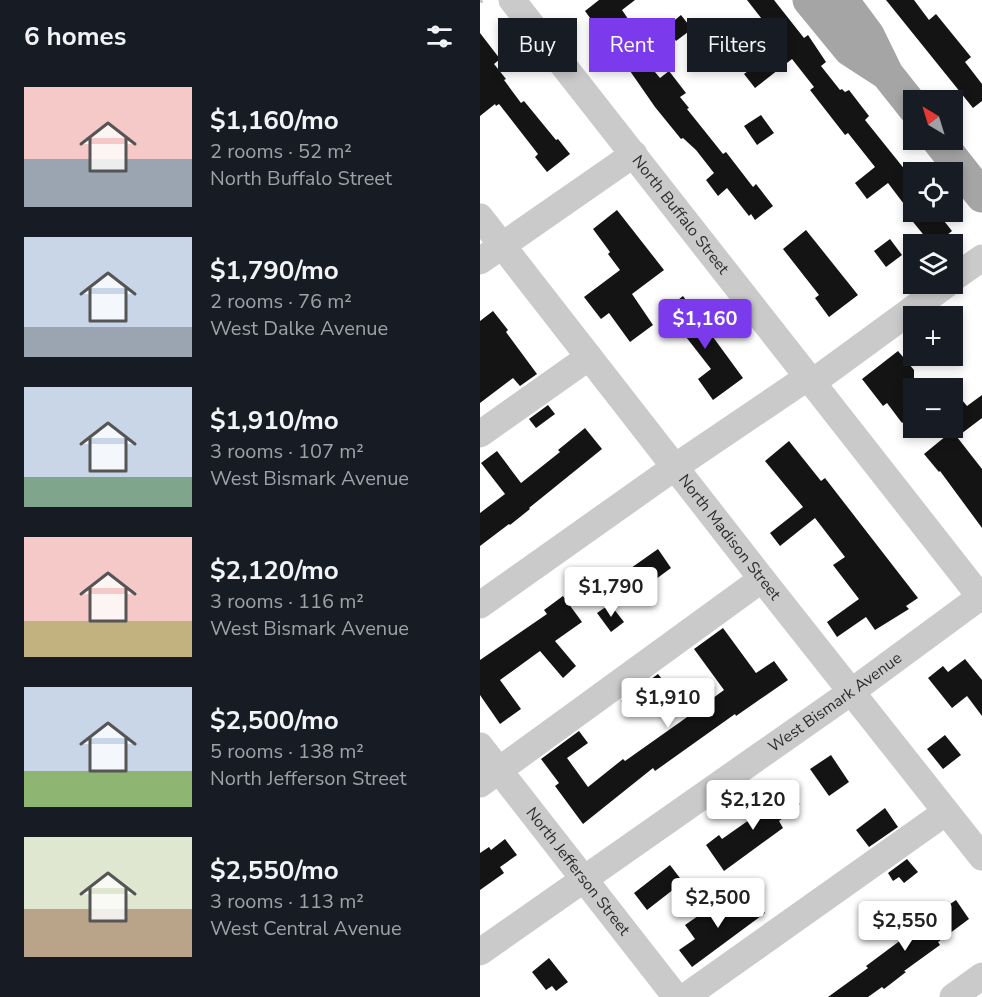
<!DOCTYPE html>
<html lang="en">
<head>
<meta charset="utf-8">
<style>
	:root { --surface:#171b24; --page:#20242c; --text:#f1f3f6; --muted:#9ea1a6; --accent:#7c3aed }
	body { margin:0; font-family:"Nunito Sans",sans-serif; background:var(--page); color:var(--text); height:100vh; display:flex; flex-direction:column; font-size:22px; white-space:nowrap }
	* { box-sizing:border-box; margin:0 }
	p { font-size:20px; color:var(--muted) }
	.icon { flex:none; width:33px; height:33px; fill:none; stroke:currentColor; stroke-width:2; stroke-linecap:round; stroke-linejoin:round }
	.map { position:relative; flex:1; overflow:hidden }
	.side { display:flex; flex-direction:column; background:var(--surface); width:480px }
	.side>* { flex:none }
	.guide { position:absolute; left:18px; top:18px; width:393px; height:54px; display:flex; gap:12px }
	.needle { width:39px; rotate:322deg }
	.controls { position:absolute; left:423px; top:90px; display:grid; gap:12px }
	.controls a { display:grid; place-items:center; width:60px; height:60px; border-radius:0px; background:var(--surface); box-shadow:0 3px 9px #0003; font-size:30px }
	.price { position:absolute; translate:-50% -51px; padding:0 14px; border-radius:6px; background:#fff; color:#222; font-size:20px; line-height:39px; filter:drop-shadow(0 2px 3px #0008) }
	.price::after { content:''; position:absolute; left:50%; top:36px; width:18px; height:14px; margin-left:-9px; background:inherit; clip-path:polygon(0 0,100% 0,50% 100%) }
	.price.active { background:var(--accent); color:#fff }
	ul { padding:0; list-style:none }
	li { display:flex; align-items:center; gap:18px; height:150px; padding:0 24px }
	li span { display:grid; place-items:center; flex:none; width:168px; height:120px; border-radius:0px; color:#555 }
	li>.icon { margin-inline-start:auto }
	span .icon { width:72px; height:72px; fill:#fffc; stroke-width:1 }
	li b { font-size:26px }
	h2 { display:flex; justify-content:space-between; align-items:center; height:72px; padding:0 24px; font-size:26px }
	.pill { padding:0 21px; border-radius:0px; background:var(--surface); box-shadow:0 3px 9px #0003; font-size:21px; line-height:54px }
	.pill.active { background:var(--accent); color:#fff }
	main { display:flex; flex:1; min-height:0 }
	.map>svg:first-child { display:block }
	.building { fill:#141414 }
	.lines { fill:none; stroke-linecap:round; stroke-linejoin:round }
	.path { stroke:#c4c4c4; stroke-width:4; stroke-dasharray:3 3; stroke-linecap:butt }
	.minor { stroke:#cacaca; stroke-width:27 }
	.major { stroke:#a5a5a5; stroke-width:33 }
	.labels { text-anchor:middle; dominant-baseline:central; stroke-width:6; stroke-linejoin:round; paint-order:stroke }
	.street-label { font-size:16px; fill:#2d2d2d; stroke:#fff }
</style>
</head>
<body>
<main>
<section class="side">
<h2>6 homes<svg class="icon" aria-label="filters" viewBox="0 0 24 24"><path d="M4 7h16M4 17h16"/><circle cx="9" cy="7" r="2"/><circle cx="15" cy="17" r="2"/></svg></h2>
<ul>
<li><span style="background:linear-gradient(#f6c9c9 60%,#9aa5b1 0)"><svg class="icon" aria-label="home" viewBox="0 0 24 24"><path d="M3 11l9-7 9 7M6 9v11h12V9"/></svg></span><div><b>$1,160/mo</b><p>2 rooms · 52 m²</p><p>North Buffalo Street</p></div></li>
<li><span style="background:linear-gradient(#c9d6e8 75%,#9aa5b1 0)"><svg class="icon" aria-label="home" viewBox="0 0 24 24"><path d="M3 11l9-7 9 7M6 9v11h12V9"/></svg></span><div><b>$1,790/mo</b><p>2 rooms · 76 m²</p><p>West Dalke Avenue</p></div></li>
<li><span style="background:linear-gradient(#c9d6e8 75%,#7fa58c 0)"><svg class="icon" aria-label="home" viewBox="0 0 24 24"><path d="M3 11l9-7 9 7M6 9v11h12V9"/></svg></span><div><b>$1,910/mo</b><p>3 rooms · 107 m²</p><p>West Bismark Avenue</p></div></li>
<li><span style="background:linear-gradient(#f6c9c9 70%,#c2b280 0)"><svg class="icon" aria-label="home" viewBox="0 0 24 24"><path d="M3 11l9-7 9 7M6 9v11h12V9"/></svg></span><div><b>$2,120/mo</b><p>3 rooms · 116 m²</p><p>West Bismark Avenue</p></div></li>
<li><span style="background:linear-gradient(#c9d6e8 70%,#8fb573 0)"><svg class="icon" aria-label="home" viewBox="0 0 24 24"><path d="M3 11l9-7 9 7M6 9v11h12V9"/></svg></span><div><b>$2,500/mo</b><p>5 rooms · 138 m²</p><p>North Jefferson Street</p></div></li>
<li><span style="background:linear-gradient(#dfe7d0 60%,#b9a48a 0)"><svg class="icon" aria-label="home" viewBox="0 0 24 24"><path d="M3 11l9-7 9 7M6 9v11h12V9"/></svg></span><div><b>$2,550/mo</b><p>3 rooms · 113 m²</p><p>West Central Avenue</p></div></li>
</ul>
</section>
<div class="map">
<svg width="502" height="997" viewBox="0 0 502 997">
	<rect width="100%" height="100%" fill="#fff"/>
	<!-- building -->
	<path class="building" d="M119,0H155L142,10L159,35L155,38L164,52L160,54L180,78L189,71L206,93L200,97L209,108L207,109L243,154L246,152L273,187L276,184L293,206L275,220L271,214L269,216L247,188L238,196L226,180L234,173L216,150L203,138L201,139L175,107L125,35L123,36L105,11Z
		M267,0H294L324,38L328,35L346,62L341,66L360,90L362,89L365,92L369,90L389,116L385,120L434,181V212H457L472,231L456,244H451L425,212H430L408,183L387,199L375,183L395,167L368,133L365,135L330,90L334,87L312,59L275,88L264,74L302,45Z
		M406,0H434L449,20L456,14L491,57L485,62L502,84V101L493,108Z
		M201,15L212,29L196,41L186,27Z
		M232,22L243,38L248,34L262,51L246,65L218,32Z
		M0,33L20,59L14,64L26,79L24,80L41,103L44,101L76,140L78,139L90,154L67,172L55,157L58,154L19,104L16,106L15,104L0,116Z
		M281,115L294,133L277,145L264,126Z
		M137,210L184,270L152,294L173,325L150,342L129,313L121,319L104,297L140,270L128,254L130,252L113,229Z
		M326,230L378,295L349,317L335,298L339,295L303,249Z
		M410,239L422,255L406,267L394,251Z
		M203,296L263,378L233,400L218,379L231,369L185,310Z
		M13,311L28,330L26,332L57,374L40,386L33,378L0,403V321Z
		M418,351L434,370V413L422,423L407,403L403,406L382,379Z
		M472,388L487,406L502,395V418L477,437L502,469V528L460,471L459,472L444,454L472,431Z
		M68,405L75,414L56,428L49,419Z
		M105,428L122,449L49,508L50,509L30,525L29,524L0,546V513L25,494L1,463L17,451L41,483L80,452L78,450Z
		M309,441L341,481L345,478L438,598L426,606L429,609L395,630L386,617L357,637L347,622L379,599L353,565L365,557L335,518L300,546L290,533L323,507L285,461Z
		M178,549L191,568L165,587L151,568Z
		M83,596L102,622L75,641L96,666L83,678L60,651L20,680L41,709L20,724L0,695V660L67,614L64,610Z
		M130,604L144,622L131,632L117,613Z
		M243,628L276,673L294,661L308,680L256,716L255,714L175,771L173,768L103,824L75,786L79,783L61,759L99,731L108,743L87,758L108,787L143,759L145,761L203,720L244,690L214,649Z
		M485,659L502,680V716L487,696L472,708L448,678L463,666L468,672Z
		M178,674L185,683L148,710L141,701Z
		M465,735L481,755L463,769L447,749Z
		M351,755L369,782L349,796L330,769Z
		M306,787L320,804L299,821L303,828L244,871L226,845L239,835L242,839L296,801L293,798Z
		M405,808L418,827L389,847L376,830Z
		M25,839L37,855L20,867L24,873L0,890V853L9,847L11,850Z
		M427,859L438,872L424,883L419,877L413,881L408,873Z
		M190,865L203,882L167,910L154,893Z
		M272,895L285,913L212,967L199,950L215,939L205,925L231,907L240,919Z
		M476,900L489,919L458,942L460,945L424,971L426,972L404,989L402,987L388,997H348L388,968L386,966L429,934L421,923L437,912L444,922Z
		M69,958L88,982L76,991L72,986L66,990L52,972Z"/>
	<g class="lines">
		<!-- path -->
		<path class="path" d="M0,2L2,0"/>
		<!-- minor -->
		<g class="minor">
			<path id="s1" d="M32,0L502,599"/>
			<path id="s2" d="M0,217L282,579L502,857"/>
			<path d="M0,261L154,154"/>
			<path d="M472,279L502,258"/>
			<path d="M333,382L467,284"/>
			<path d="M0,434L109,357"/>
			<path d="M0,605L195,467L328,377"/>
			<path id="s3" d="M0,746L196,997"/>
			<path d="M0,784L282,579"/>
			<path id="s4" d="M0,952L371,692L500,597"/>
			<path d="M205,997L466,812"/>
			<path d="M473,997L502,976"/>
		</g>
		<!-- major -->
		<path class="major" d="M329,0L370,50L407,74
			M362,0L388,35L407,74L434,108
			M458,140L502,196"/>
	</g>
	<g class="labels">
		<!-- street labels -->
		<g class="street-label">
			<text stroke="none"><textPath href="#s1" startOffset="273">North Buffalo Street</textPath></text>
			<text stroke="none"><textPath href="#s2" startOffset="406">North Madison Street</textPath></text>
			<text stroke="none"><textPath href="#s4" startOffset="434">West Bismark Avenue</textPath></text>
			<text stroke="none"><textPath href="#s3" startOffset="159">North Jefferson Street</textPath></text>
		</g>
	</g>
</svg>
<div class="controls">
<a><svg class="needle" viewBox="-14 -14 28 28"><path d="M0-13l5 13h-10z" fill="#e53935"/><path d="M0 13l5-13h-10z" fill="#9ea1a6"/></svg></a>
<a><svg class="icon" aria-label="locate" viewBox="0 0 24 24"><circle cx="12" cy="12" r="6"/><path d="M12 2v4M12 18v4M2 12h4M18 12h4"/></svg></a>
<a><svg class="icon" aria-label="layers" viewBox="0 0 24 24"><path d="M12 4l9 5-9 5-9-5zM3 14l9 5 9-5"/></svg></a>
<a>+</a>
<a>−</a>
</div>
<b class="price active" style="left:225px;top:350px">$1,160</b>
<b class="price" style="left:131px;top:618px">$1,790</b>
<b class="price" style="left:188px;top:729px">$1,910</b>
<b class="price" style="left:273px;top:831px">$2,120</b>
<b class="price" style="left:238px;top:929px">$2,500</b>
<b class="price" style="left:425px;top:952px">$2,550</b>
<div class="guide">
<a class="pill">Buy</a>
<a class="pill active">Rent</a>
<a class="pill">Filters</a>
</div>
</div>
</main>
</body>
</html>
